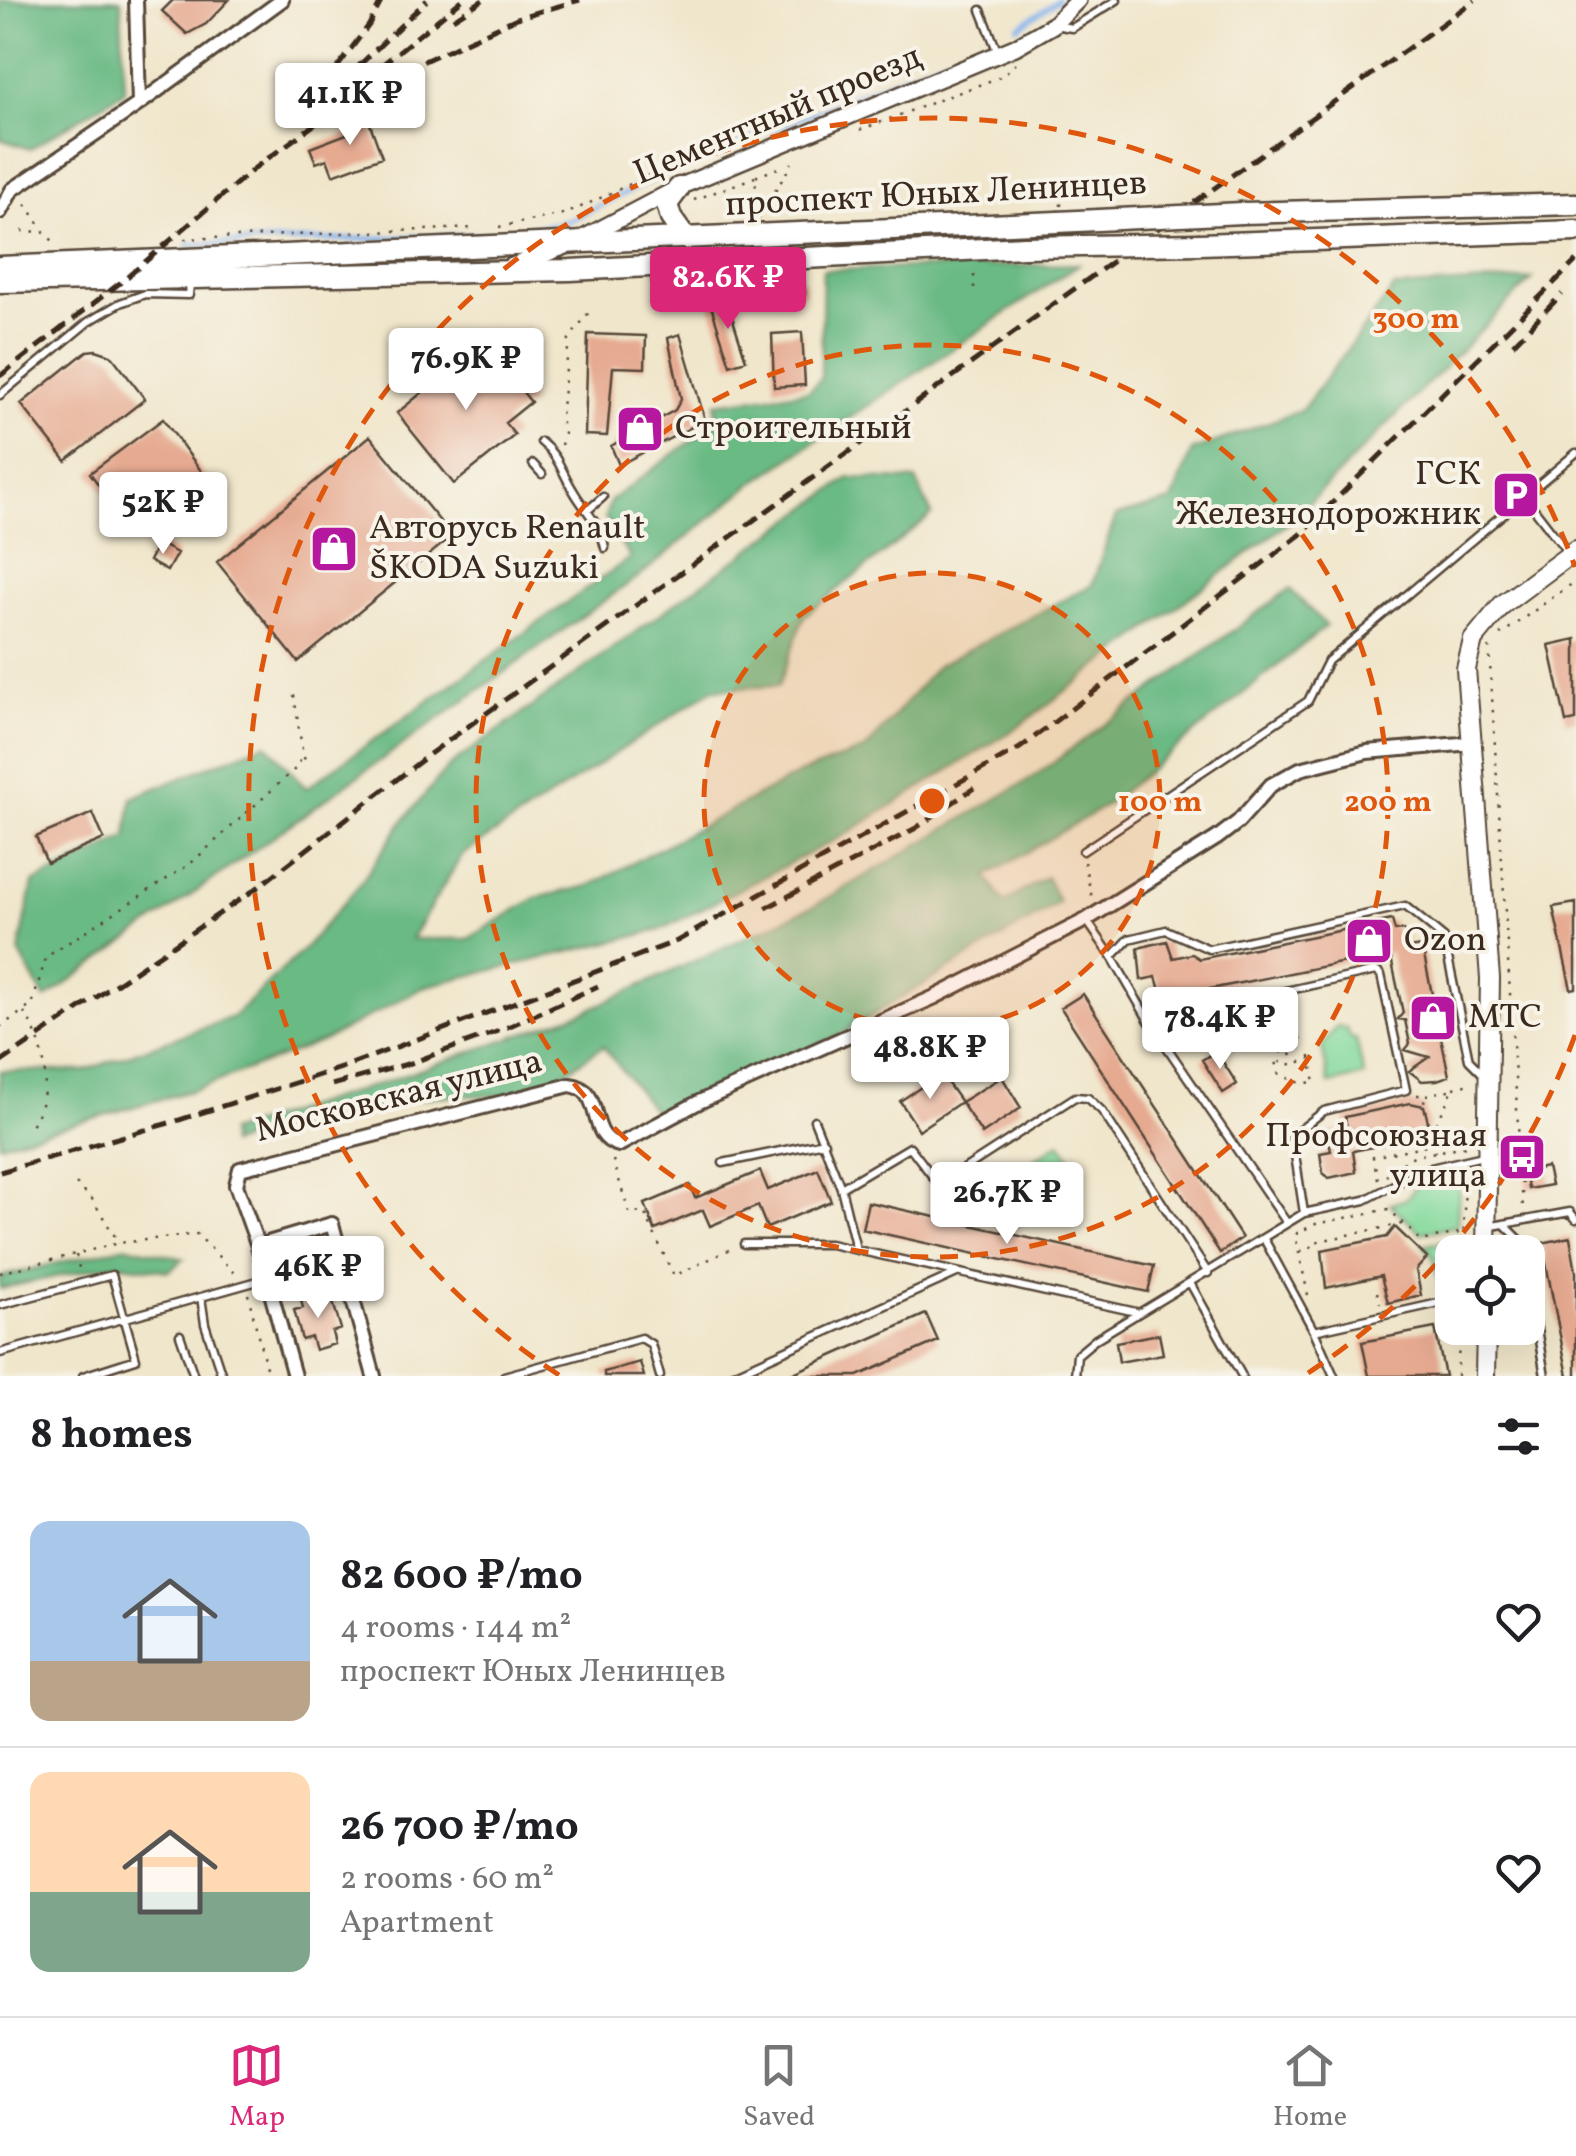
<!DOCTYPE html>
<html lang="en">
<head>
<meta charset="utf-8">
<style>
	:root { --surface:#fff; --page:#f2f2f2; --text:#202124; --muted:#757577; --line:#e0e0e0; --accent:#db2777 }
	body { margin:0; font-family:Vollkorn,serif; background:var(--page); color:var(--text); height:100vh; display:flex; flex-direction:column; font-size:38px; white-space:nowrap }
	* { box-sizing:border-box; margin:0 }
	p { font-size:32px; color:var(--muted) }
	.icon { flex:none; width:55px; height:55px; fill:none; stroke:currentColor; stroke-width:2; stroke-linecap:round; stroke-linejoin:round }
	.map { position:relative; height:1376px; overflow:hidden }
	.drawer { display:flex; flex-direction:column; background:var(--surface); flex:1 }
	.drawer>* { flex:none }
	.tools { position:absolute; left:1435px; top:1235px; display:grid; gap:20px }
	.tools a { display:grid; place-items:center; width:110px; height:110px; border-radius:20px; background:var(--surface); box-shadow:0 10px 40px #0002; font-size:50px }
	.price { position:absolute; translate:-50% -85px; padding:0 22px; border-radius:10px; background:#fff; color:#222; font-size:32px; line-height:65px; filter:drop-shadow(0 2px 5px #0008) }
	.price::after { content:''; position:absolute; left:50%; top:60px; width:30px; height:22px; margin-left:-15px; background:inherit; clip-path:polygon(0 0,100% 0,50% 100%) }
	.price.current { background:var(--accent); color:#fff }
	ul { padding:0; list-style:none }
	li { display:flex; align-items:center; gap:30px; height:250px; padding:0 30px }
	li+li { border-top:2px solid var(--line) }
	li span { display:grid; place-items:center; flex:none; width:280px; height:200px; border-radius:20px; color:#555 }
	li>.icon { margin-inline-start:auto }
	span .icon { width:120px; height:120px; fill:#fffc; stroke-width:1 }
	li b { font-size:42px }
	h2 { display:flex; justify-content:space-between; align-items:center; height:120px; padding:0 30px; font-size:42px }
	.tabs { display:flex; justify-content:space-around; align-items:center; height:140px; border-top:2px solid var(--line); background:var(--surface); font-size:28px; color:var(--muted) }
	.tabs a { display:grid; justify-items:center; gap:5px }
	.tabs .current { color:var(--accent) }
	.map>svg:first-child { display:block }
	.green { fill:#84da9d; stroke:#60825e; stroke-width:2.5 }
	.forest { fill:#6bba84; stroke:#537251; stroke-width:2.5 }
	.lines { fill:none; stroke-linecap:round; stroke-linejoin:round }
	.stream { stroke:#82b2ed; stroke-width:5 }
	.building { fill:#e6aa91 }
	.service-casing { stroke:#564638; stroke-width:11 }
	.minor-casing { stroke:#564638; stroke-width:18 }
	.tertiary-casing { stroke:#564638; stroke-width:20 }
	.secondary-casing { stroke:#564638; stroke-width:22 }
	.primary-casing { stroke:#564638; stroke-width:25 }
	.path { stroke:#564638; stroke-width:2.5; stroke-dasharray:2.5 8; stroke-linecap:butt }
	.service { stroke:#fff; stroke-width:6 }
	.minor { stroke:#fff; stroke-width:12 }
	.tertiary { stroke:#fff; stroke-width:15 }
	.secondary { stroke:#fff; stroke-width:18 }
	.primary { stroke:#fff; stroke-width:20 }
	.rail { stroke:#3b2a1e; stroke-width:5; stroke-dasharray:15 8; stroke-linecap:butt }
	.primary-bridge-casing { stroke:#564638; stroke-width:25; stroke-linecap:butt }
	.primary-bridge { stroke:#fff; stroke-width:20 }
	.ring { fill:none; stroke:#df570d; stroke-width:5; stroke-dasharray:18 12 }
	.labels { text-anchor:middle; dominant-baseline:central; stroke-width:8; stroke-linejoin:round; paint-order:stroke }
	.street-label { font-size:35px; fill:#3b2a1e; stroke:#f7f3e8 }
	.poi-label { font-size:35px; fill:#3b2a1e; stroke:#f7f3e8; text-anchor:start }
	.centre { fill:#df570d; stroke:#f7f3e8; stroke-width:5 }
	.ring-label { font-size:30px; text-anchor:middle; font-weight:bold; fill:#df570d; stroke:#f7f3e8; stroke-width:8; stroke-linejoin:round; paint-order:stroke }
</style>
</head>
<body>
<div class="map">
<svg width="1576" height="1376" viewBox="0 0 1576 1376">
	<rect width="100%" height="100%" fill="#f7f3e8"/>
	<filter id="ink" filterUnits="userSpaceOnUse"><feTurbulence type="fractalNoise" baseFrequency=".01" numOctaves="2"/><feDisplacementMap in="SourceGraphic" scale="20" xChannelSelector="R" yChannelSelector="G"/><feConvolveMatrix kernelMatrix="1 2 1 2 8 2 1 2 1" color-interpolation-filters="sRGB"/></filter>
	<filter id="wash" filterUnits="userSpaceOnUse"><feTurbulence type="fractalNoise" baseFrequency=".0048" numOctaves="4" result="noise"/><feDisplacementMap in="SourceGraphic" scale="40" xChannelSelector="R" yChannelSelector="G"/><feGaussianBlur stdDeviation="2.25" result="paint"/><feColorMatrix in="noise" values="0 0 0 0 0 0 0 0 0 0 0 0 0 0 0 0 0 1.4 0 .05"/><feComposite in="paint" operator="in"/></filter>
	<g filter="url(#wash)">
		<rect width="100%" height="100%" fill="#f0e6cb"/>
		<!-- green -->
		<path class="green" d="M1337,1026L1346,1028L1351,1039H1356L1364,1076L1329,1084L1322,1046Z
			M1060,1142L1080,1171L1051,1190L1032,1161Z
			M1460,1170L1457,1226L1421,1233L1390,1204L1406,1199L1424,1177Z
			M1459,1237V1252H1452V1281L1440,1287L1434,1258L1424,1246Z"/>
		<!-- forest -->
		<path class="forest" d="M0,0H121L124,91L30,149L0,139Z
			M1079,264L753,483L642,574L45,999L19,952L33,883L127,837L132,798L266,743L306,788L630,558L605,517L611,500L716,423V403L809,391L821,378L823,270Z
			M1532,279L1292,520L1018,727L843,836L660,930L426,986L323,1041L197,1089L0,1144V1071H84L233,1017L301,952L360,884L403,821L448,767L849,478L916,480L932,515L804,616L779,686L713,689L462,855L411,939H468L536,898L589,886L799,774L866,749L937,666L1092,585L1116,516L1172,501L1192,451L1302,410L1394,288Z
			M1290,589L1326,626L1105,806L987,876L1004,903L1046,877L1059,903L838,1036L656,1114L603,1046L554,1080L501,1096H436L348,1112L229,1144V1132L391,1080L586,1011L814,906L1032,778Z
			M127,1246L184,1259L169,1271L114,1264L0,1289V1277Z"/>
		<g class="lines">
			<!-- stream -->
			<path class="stream" d="M1018,27L1058,0
				M188,245L499,234L568,221L679,167L964,51"/>
		</g>
		<g id="blocks">
			<!-- building -->
			<path class="building" d="M173,0H229L206,24L187,34L162,11Z
				M366,113L382,157L333,175L327,159L316,163L310,148L357,130L352,118Z
				M804,280L805,293L773,294L772,281Z
				M726,298L746,360L730,365L710,303Z
				M802,332L805,385L774,387L772,334Z
				M588,334L646,336L645,368L613,367L607,436L585,435Z
				M680,334L705,420L619,465L611,446L675,410L681,399L668,338Z
				M483,343L531,402L505,423L515,435L454,484L397,413Z
				M96,350L111,355L145,399L66,461L21,404L87,351Z
				M163,419L207,479L134,533L90,473Z
				M370,436L452,536L298,662L217,562Z
				M158,543L177,553L167,571L149,561Z
				M1576,639V720L1566,722L1549,645Z
				M93,813L104,839L47,863L36,837Z
				M1576,903V988L1571,989L1553,907Z
				M1392,920L1395,931L1404,930L1408,948L1422,946L1449,1076L1437,1080L1422,1081L1409,1071L1429,1057L1405,1050L1410,1044L1405,1020L1398,1019L1403,1013L1390,953L1180,995L1176,987L1160,990L1156,977L1141,980L1138,948L1167,941L1173,958L1192,954L1200,959Z
				M1083,994L1242,1238L1220,1253L1061,1008Z
				M1216,1051L1237,1084L1223,1093L1202,1060Z
				M941,1074L961,1102L919,1130L900,1101Z
				M1002,1077L1021,1108L982,1134L961,1102Z
				M1410,1103L1424,1106L1429,1126L1422,1137L1353,1151L1356,1172L1329,1178L1323,1173L1320,1153L1331,1151L1328,1133L1347,1129L1345,1117Z
				M1547,1167L1551,1185L1528,1189L1525,1171Z
				M818,1169L831,1201L767,1228L758,1206L710,1226L703,1210L655,1230L645,1204L690,1185L695,1198L760,1171L768,1190Z
				M868,1202L1154,1266L1148,1292L862,1229Z
				M1395,1227L1427,1258L1416,1270L1421,1295L1388,1303L1381,1276L1326,1288L1322,1250L1387,1237Z
				M1570,1237L1576,1272V1376H1568L1542,1243Z
				M321,1294L323,1302L332,1299L341,1329L332,1332L335,1344L315,1350L311,1337L302,1340L294,1310L303,1308L301,1300Z
				M926,1314L938,1341L858,1376H787Z
				M1435,1328L1445,1376H1369L1362,1342Z
				M1159,1334L1163,1354L1119,1362L1116,1342Z
				M640,1362L644,1376H604V1372Z"/>
		</g>
	</g>
	<g filter="url(#ink)">
		<use href="#blocks" fill-opacity="0" stroke="#564638" stroke-width="2.5"/>
		<g class="lines">
			<!-- service casing -->
			<g class="service-casing">
				<path id="service" d="M981,10L998,53
					M1054,25L1072,28L1117,0
					M655,271L658,306
					M679,306L742,281
					M0,395L88,322L120,303L145,294L189,295L190,284
					M541,442C559,456 561,471 573,490C584,510 601,524 605,548
					M533,464L542,474
					M1525,497L1569,554
					M588,510L603,497
					M1083,851L1308,701L1328,661L1576,453
					M1087,921L1112,957
					M1149,1021L1287,1223
					M814,1120L841,1188L910,1147L939,1185L1075,1097L1088,1098L1102,1111L1208,1273
					M723,1163L824,1142
					M841,1188L856,1249
					M1304,1213L1292,1136L1324,1111L1406,1090L1381,975L1376,971L1149,1021L1112,957L1129,939L1166,930L1209,949L1405,906L1444,938L1469,1060L1486,1077
					M1504,1224L1521,1241L1523,1252
					M1487,1227L1570,1212L1576,1219
					M1264,1239L1314,1331L1334,1376
					M744,1244H830L1136,1312
					M1528,1276L1545,1376
					M1190,1283L1242,1376
					M0,1305L112,1275L136,1359L83,1376
					M1314,1331L1452,1300
					M180,1335L194,1376
					M0,1353L201,1297
					M222,1376L205,1324L201,1297L265,1279
					M504,1376L641,1338L651,1344L660,1376
					M729,1376L957,1273
					M1075,1376L1077,1355L1096,1339L1304,1213L1365,1200L1422,1170L1483,1156"/>
			</g>
			<!-- minor casing -->
			<g class="minor-casing">
				<path id="minor" d="M136,0L139,104
					M0,212L12,190L139,104L282,0
					M258,1246L236,1185L240,1169L570,1085C606,1089 585,1137 619,1145L699,1102L935,997L1086,920L1217,838L1238,822L1271,785L1300,769L1367,752L1472,743
					M294,1376L258,1246L332,1224L374,1376"/>
			</g>
			<!-- tertiary casing -->
			<g class="tertiary-casing">
				<path id="tertiary" d="M510,267L574,243L686,184L1015,47L1053,25L1078,0"/>
			</g>
			<!-- secondary casing -->
			<g class="secondary-casing">
				<path id="secondary" d="M1486,1252L1490,978L1466,669L1473,640L1502,605L1576,550
					M1485,1376L1486,1328"/>
			</g>
			<!-- primary casing -->
			<g class="primary-casing">
				<path id="primary" d="M679,188L667,204L671,218L686,239
					M1242,213L1576,204
					M1200,244L1576,231
					M0,267L1057,222
					M0,282L570,270L1024,247"/>
			</g>
			<!-- path -->
			<path class="path" d="M860,130L1000,77L1017,63
				M694,200L755,177
				M26,204L44,231
				M1061,206V183
				M758,218L755,177L781,167
				M759,218L792,163
				M499,227L568,213L669,166L671,171
				M22,231L45,232L56,245
				M184,239L476,228
				M761,278L773,292
				M974,288V268
				M561,445L564,434L561,418L569,339L590,311
				M1500,635L1576,581
				M1489,647L1523,1208
				M294,695L303,756L307,763
				M1084,862L1092,898
				M24,1013C48,1046 54,1097 28,1129
				M0,1027L32,1005L46,957L190,864L295,769L303,756
				M1277 1043a12 12 0 1 1 24 0a12 12 0 1 1-24 0Z
				M1310,1057L1315,1083L1296,1082L1278,1073L1276,1059C1287,1068 1299,1064 1310,1057Z
				M1454,1088L1470,1084
				M1417,1095H1423L1435,1152
				M1426,1095L1453,1089L1432,1134
				M613,1160L629,1213L644,1212L674,1276L733,1248
				M1386,1176L1411,1157L1465,1146L1471,1137
				M1378,1179L1373,1157L1431,1144
				M76,1184L92,1199L119,1243
				M1300,1251L1309,1249L1314,1242L1402,1224
				M1463,1252L1465,1174
				M76,1255L80,1272
				M0,1273L119,1243L197,1234L236,1275
				M1377,1292L1380,1303
				M248,1294L268,1376
				M1308,1295L1295,1234L1316,1224L1389,1209L1421,1241L1463,1232
				M1457,1376L1460,1328"/>
			<!-- service -->
			<use href="#service" class="service"/>
			<!-- minor -->
			<use href="#minor" class="minor"/>
			<!-- tertiary -->
			<use href="#tertiary" class="tertiary"/>
			<!-- secondary -->
			<use href="#secondary" class="secondary"/>
			<!-- primary -->
			<use href="#primary" class="primary"/>
			<!-- rail -->
			<path class="rail" d="M453,19L483,0
				M362,81L462,0
				M323,86L369,25L382,0
				M309,114L427,0
				M1513,344L1562,294
				M0,376L125,279L256,167L362,90L517,18L580,0
				M766,908L916,828L974,788
				M0,1063L257,888L427,756L1475,0
				M332,1085L411,1063L499,1031L598,986
				M0,1172L176,1121L341,1068L677,941L1020,748L1300,535L1576,261"/>
			<!-- primary-bridge casing -->
			<g class="primary-bridge-casing">
				<path id="primary-bridge" d="M1057,222L1242,213
					M1024,247L1200,244"/>
			</g>
			<!-- primary-bridge -->
			<use href="#primary-bridge" class="primary-bridge"/>
		</g>
	</g>
	<!-- distance rings -->
	<circle cx="932" cy="801" r="228" fill="#df570d" fill-opacity=".12"/>
	<g class="ring">
		<circle cx="932" cy="801" r="228"/>
		<circle cx="932" cy="801" r="456"/>
		<path d="M1575 1035A684 684 0 0 1 1305 1375M559 1375A684 684 0 1 1 1575 567"/>
	</g>
	<!-- icons -->
	<defs>
		<g id="shop-square" transform="scale(2.5)"><rect x="-9" y="-9" width="18" height="18" rx="4" fill="#b5179e" stroke="#f7f3e8"/><path d="M-5-2.5h2.3a2.7 3.5 0 0 1 5.4 0H5L5.5 6h-11ZM-1.5-2.5h3a1.5 2.3 0 0 0-3 0Z" fill="#fff"/></g>
		<g id="parking-square" transform="scale(2.5)"><rect x="-9" y="-9" width="18" height="18" rx="4" fill="#b5179e" stroke="#f7f3e8"/><path d="M-3.5-5.5H1a3.5 3.5 0 0 1 0 7H-1V5.5H-3.5ZM-1-3.4V-.6H.8a1.4 1.4 0 0 0 0-2.8Z" fill="#fff"/></g>
		<g id="bus-square" transform="scale(2.5)"><rect x="-9" y="-9" width="18" height="18" rx="4" fill="#b5179e" stroke="#f7f3e8"/><path d="M-5-6H5V4H4V6H2V4H-2V6H-4V4H-5ZM-3.5-4V0h7V-4ZM-3.5 1.2v1.5H-2V1.2ZM2 1.2v1.5H3.5V1.2Z" fill="#fff"/></g>
	</defs>
	<g fill-rule="evenodd">
		<use href="#shop-square" x="640" y="429"/>
		<use href="#parking-square" x="1516" y="495"/>
		<use href="#shop-square" x="334" y="549"/>
		<use href="#shop-square" x="1369" y="941"/>
		<use href="#shop-square" x="1433" y="1018"/>
		<use href="#bus-square" x="1522" y="1157"/>
	</g>
	<g class="labels">
		<!-- street labels -->
		<g class="street-label">
			<text transform="translate(778 116) rotate(-23)">Цементный проезд</text>
			<text transform="translate(936 195) rotate(-3)">проспект Юных Ленинцев</text>
			<text transform="translate(399 1097) rotate(-14)">Московская улица</text>
		</g>
		<!-- poi labels -->
		<g class="poi-label">
			<text x="675" y="429">Строительный</text>
			<text x="1481" y="475" text-anchor="end">ГСК<tspan x="1481" dy="40">Железнодорожник</tspan></text>
			<text x="369" y="529">Авторусь Renault<tspan x="369" dy="40">ŠKODA Suzuki</tspan></text>
			<text x="1404" y="941">Ozon</text>
			<text x="1468" y="1018">МТС</text>
			<text x="1487" y="1137" text-anchor="end">Профсоюзная<tspan x="1487" dy="40">улица</tspan></text>
		</g>
	</g>
	<circle cx="932" cy="801" r="15" class="centre"/>
	<g class="ring-label">
		<text x="1416" y="328">300 m</text>
		<text x="1160" y="811">100 m</text>
		<text x="1388" y="811">200 m</text>
	</g>
</svg>
<div class="tools">
<a><svg class="icon" aria-label="locate" viewBox="0 0 24 24"><circle cx="12" cy="12" r="6"/><path d="M12 2v4M12 18v4M2 12h4M18 12h4"/></svg></a>
</div>
<b class="price" style="left:350px;top:148px">41.1K ₽</b>
<b class="price current" style="left:728px;top:332px">82.6K ₽</b>
<b class="price" style="left:466px;top:413px">76.9K ₽</b>
<b class="price" style="left:163px;top:557px">52K ₽</b>
<b class="price" style="left:1220px;top:1072px">78.4K ₽</b>
<b class="price" style="left:930px;top:1102px">48.8K ₽</b>
<b class="price" style="left:1007px;top:1247px">26.7K ₽</b>
<b class="price" style="left:318px;top:1321px">46K ₽</b>
</div>
<section class="drawer">
<h2>8 homes<svg class="icon" aria-label="filters" viewBox="0 0 24 24"><path d="M4 7h16M4 17h16"/><circle cx="9" cy="7" r="2"/><circle cx="15" cy="17" r="2"/></svg></h2>
<ul>
<li><span style="background:linear-gradient(#a9c7e8 70%,#b9a48a 0)"><svg class="icon" aria-label="home" viewBox="0 0 24 24"><path d="M3 11l9-7 9 7M6 9v11h12V9"/></svg></span><div><b>82 600 ₽/mo</b><p>4 rooms · 144 m²</p><p>проспект Юных Ленинцев</p></div><svg class="icon" aria-label="heart" viewBox="0 0 24 24"><path d="M12 20l-8-8c-3-5 5-10 8-4 3-6 11-1 8 4z"/></svg></li>
<li><span style="background:linear-gradient(#ffd9b3 60%,#7fa58c 0)"><svg class="icon" aria-label="home" viewBox="0 0 24 24"><path d="M3 11l9-7 9 7M6 9v11h12V9"/></svg></span><div><b>26 700 ₽/mo</b><p>2 rooms · 60 m²</p><p>Apartment</p></div><svg class="icon" aria-label="heart" viewBox="0 0 24 24"><path d="M12 20l-8-8c-3-5 5-10 8-4 3-6 11-1 8 4z"/></svg></li>
</ul>
</section>
<nav class="tabs">
<a class="current"><svg class="icon" aria-label="map" viewBox="0 0 24 24"><path d="M3 6l6-2 6 2 6-2v14l-6 2-6-2-6 2zM9 4v14M15 6v14"/></svg>Map</a>
<a><svg class="icon" aria-label="saved" viewBox="0 0 24 24"><path d="M7 4h10v16l-5-4-5 4z"/></svg>Saved</a>
<a><svg class="icon" aria-label="home" viewBox="0 0 24 24"><path d="M3 11l9-7 9 7M6 9v11h12V9"/></svg>Home</a>
</nav>
</body>
</html>
